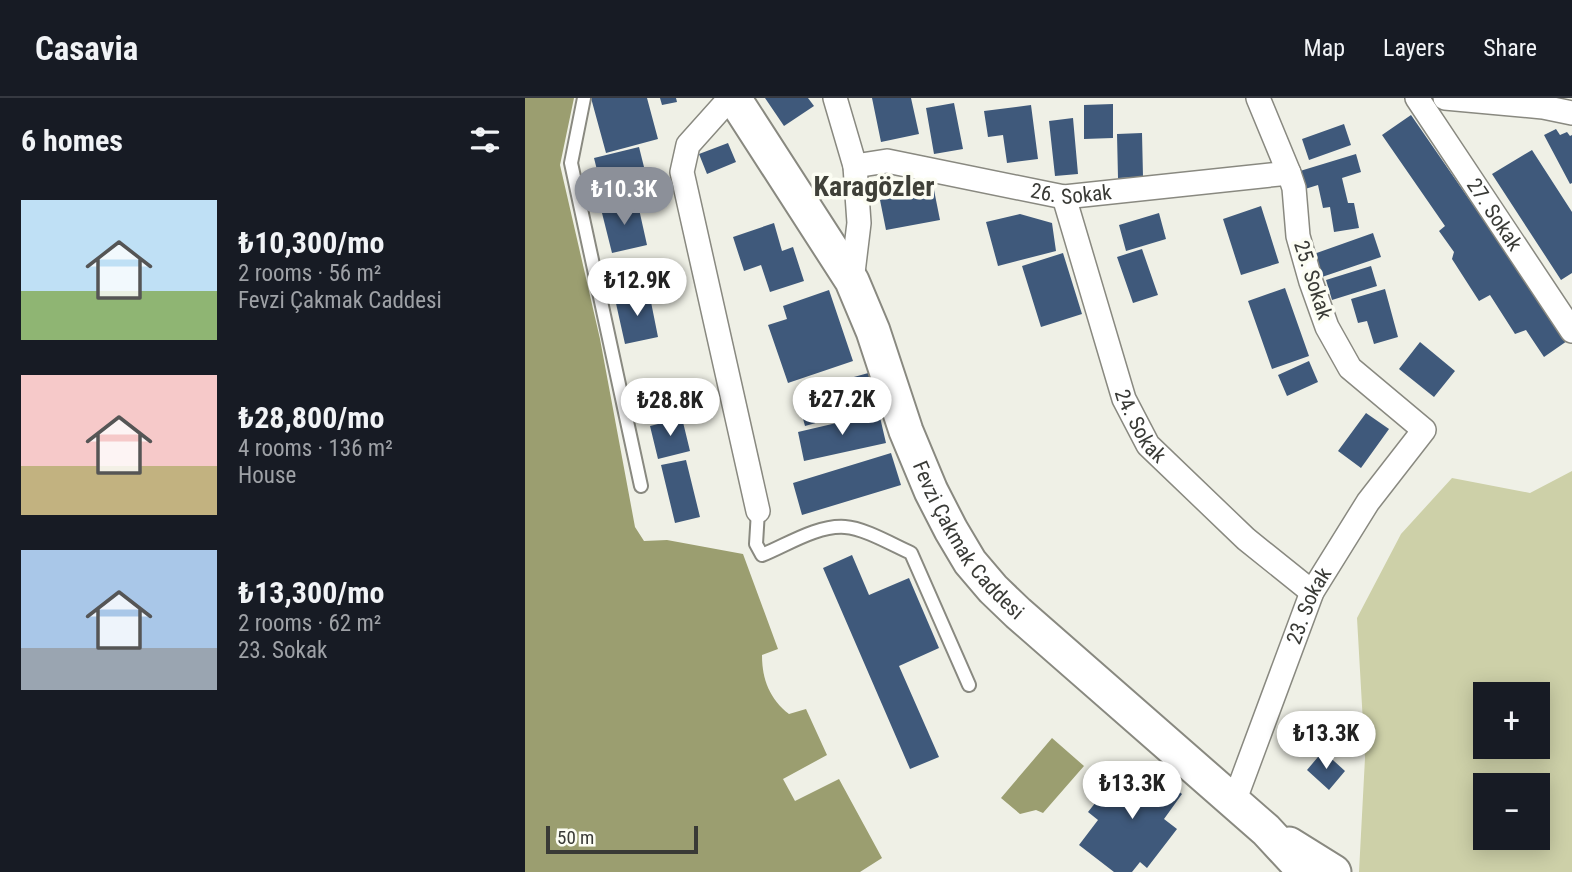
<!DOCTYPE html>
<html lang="en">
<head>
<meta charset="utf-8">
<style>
	:root { --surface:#171b24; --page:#20242c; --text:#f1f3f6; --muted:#9ea1a6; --line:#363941; --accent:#8c9099 }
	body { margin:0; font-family:"Roboto Condensed",sans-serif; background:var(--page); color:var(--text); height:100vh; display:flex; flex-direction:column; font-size:26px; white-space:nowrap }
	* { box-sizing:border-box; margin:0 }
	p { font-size:23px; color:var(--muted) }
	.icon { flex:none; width:38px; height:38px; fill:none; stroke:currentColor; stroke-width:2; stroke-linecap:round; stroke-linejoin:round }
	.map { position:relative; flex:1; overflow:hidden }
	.drawer { display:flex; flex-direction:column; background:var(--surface); width:525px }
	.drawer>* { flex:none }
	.tools { position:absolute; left:948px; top:584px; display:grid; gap:14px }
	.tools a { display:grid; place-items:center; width:77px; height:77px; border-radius:0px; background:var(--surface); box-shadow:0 4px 18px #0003; font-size:35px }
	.scale { position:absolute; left:21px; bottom:18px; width:152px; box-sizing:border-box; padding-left:7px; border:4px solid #393a36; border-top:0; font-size:19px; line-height:24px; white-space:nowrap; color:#393a36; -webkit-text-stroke:5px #fcfdf3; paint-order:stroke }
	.price { position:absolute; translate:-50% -60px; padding:0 16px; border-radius:24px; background:#fff; color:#222; font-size:23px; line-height:46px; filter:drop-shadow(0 2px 4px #0008) }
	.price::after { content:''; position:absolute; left:50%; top:42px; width:21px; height:16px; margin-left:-10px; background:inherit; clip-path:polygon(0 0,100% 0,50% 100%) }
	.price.on { background:var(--accent); color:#fff }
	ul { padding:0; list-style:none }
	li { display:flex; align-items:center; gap:21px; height:175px; padding:0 21px }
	li span { display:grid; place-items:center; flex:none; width:196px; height:140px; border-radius:0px; color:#555 }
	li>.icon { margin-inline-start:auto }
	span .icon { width:84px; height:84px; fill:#fffc; stroke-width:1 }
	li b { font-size:30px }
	h2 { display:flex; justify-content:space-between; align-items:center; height:84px; padding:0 21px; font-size:30px }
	header { display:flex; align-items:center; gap:42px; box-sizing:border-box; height:98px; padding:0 35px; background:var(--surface); border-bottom:2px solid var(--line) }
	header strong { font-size:33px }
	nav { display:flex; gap:38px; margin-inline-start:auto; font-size:24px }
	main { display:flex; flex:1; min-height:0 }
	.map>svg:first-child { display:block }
	.green { fill:#cdd0a8; fill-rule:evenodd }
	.water { fill:#9b9e70 }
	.building { fill:#3f597b }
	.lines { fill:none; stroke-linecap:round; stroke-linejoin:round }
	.lane-casing { stroke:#898980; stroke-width:16 }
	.street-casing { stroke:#898980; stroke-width:26 }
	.secondary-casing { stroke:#898980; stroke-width:37 }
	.lane { stroke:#fff; stroke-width:12 }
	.street { stroke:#fff; stroke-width:23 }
	.secondary { stroke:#fff; stroke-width:33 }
	.labels { text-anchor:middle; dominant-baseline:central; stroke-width:7; stroke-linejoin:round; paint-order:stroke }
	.street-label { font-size:21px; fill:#393a36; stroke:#fcfdf3 }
	.district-label { font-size:28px; font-weight:bold; fill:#3f4038; stroke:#fcfdf3 }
</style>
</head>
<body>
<header>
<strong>Casavia</strong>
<nav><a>Map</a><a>Layers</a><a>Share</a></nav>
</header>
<main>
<section class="drawer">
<h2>6 homes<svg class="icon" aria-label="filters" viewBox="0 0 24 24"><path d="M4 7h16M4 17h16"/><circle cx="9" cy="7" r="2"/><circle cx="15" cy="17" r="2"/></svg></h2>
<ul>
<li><span style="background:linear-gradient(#bfe0f5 65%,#8fb573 0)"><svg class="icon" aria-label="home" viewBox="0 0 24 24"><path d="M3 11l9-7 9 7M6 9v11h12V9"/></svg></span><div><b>₺10,300/mo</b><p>2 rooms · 56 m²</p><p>Fevzi Çakmak Caddesi</p></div></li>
<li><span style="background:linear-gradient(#f6c9c9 65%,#c2b280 0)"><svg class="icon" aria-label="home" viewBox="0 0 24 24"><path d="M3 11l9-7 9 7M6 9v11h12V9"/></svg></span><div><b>₺28,800/mo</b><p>4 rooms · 136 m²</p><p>House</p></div></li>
<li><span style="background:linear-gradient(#a9c7e8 70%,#9aa5b1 0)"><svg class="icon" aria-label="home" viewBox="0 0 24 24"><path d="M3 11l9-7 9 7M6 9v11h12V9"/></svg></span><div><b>₺13,300/mo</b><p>2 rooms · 62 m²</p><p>23. Sokak</p></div></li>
</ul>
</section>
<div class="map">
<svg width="1047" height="774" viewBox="0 0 1047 774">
	<rect width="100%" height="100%" fill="#eff0e6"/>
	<!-- green -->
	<path class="green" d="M1047,373V774H834L840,660L832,520L876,436L927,380L1005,395ZM961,597H1013V649H961ZM961,688H1013V740H961Z"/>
	<!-- water -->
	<path class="water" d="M0,0H49L35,67L75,241L110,429L119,443L142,442L218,456L253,551L237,557C237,582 245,601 264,616L281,611L302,657L258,681L270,703L314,681L357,760L335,774H0Z
		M527,640L559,668L518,715L511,712L495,716L476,700Z"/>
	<!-- building -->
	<path class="building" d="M66,0H122L133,41L81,55Z
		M135,0H151L152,4L137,7Z
		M240,0H283L289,8L259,28Z
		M347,0H386L394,36L356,44Z
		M429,5L438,51L409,56L401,10Z
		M588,6V40L559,41V7Z
		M506,7L513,61L482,65L478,37L463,39L459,13Z
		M886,17L1042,243L1019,259L1001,232L990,236L965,197L954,203L927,161L929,154L914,133L920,128L857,37Z
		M548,20L553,76L530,78L524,23Z
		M819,26L826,47L784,62L777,41Z
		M1031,31L1035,37L1042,34L1045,38L1047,37V85L1045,86L1019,37Z
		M617,35L618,79L593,80L592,36Z
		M203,45L211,64L182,76L174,56Z
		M114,49L124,89L79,100L69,60Z
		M1007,52L1047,114V175L1036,182L967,76Z
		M831,56L836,74L817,80L823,105H829L834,130L809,134L805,109L798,110L793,87L780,91L775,73Z
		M409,92L415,122L361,132L355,102Z
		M112,102L122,147L87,155L76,111Z
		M736,108L754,165L716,177L698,121Z
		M634,115L641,141L601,153L594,127Z
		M495,116L527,125L531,153L473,168L461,124Z
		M249,125L257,153L268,149L279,183L245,194L236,167L219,173L208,139Z
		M848,135L856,159L794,180L786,157Z
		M617,151L633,197L608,205L592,159Z
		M538,155L557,216L516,229L497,168Z
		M846,168L852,188L807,202L801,182Z
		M760,190L784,258L747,271L723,203Z
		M860,191L873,239L849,246L842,223L833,225L826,201Z
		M304,192L328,263L263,285L243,227L262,221L258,208Z
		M124,194L133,239L100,246L90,201Z
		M895,244L930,273L909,299L874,271Z
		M784,263L793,284L762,298L753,277Z
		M347,274L356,307L280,328L271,295Z
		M354,315L361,345L279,363L273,334Z
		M841,315L864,331L836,370L813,353Z
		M157,320L165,353L133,361L125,328Z
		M366,355L376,387L277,417L268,385Z
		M161,362L175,419L150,425L136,367Z
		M327,457L344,497L384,480L414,550L374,568L414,659L385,671L298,470Z
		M798,653L820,673L804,692L782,672Z
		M616,665L657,696L639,721L652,731L622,770L615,764L607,774H589L554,747L573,722L563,714L594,675L604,682Z"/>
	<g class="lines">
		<!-- lane casing -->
		<g class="lane-casing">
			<path id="lane" d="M59,0L46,65L116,388
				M233,413L231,446L237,457C262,447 292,427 320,429C339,430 368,447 386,455L444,587"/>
		</g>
		<!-- street casing -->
		<g class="street-casing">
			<g id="street">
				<path d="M205,0L163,47L157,74L233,413"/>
				<path d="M310,0L330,68L334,125L327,183"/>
				<path id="s1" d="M892,0L1047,233"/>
				<path d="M920,0L1018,9L1047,15"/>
				<path id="s2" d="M330,68L362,63L539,99L764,75"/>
				<path id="s3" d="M539,99L599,301L623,347L721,441L787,494"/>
				<path id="s4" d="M709,704L787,494L843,404L899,332L825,270L802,229L786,184L773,138L769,90L764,75L733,0"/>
			</g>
		</g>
		<!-- secondary casing -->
		<g class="secondary-casing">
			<g id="secondary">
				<path id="s5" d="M209,0L327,183L348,233L381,333L406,393L426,432L445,464L468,491L493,515L741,732L780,774"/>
				<path d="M764,746L809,774"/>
			</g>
		</g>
		<!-- lane -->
		<use href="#lane" class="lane"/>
		<!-- street -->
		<use href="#street" class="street"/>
		<!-- secondary -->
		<use href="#secondary" class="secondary"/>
	</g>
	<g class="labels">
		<!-- street labels -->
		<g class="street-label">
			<text stroke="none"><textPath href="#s2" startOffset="220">26. Sokak</textPath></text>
			<text stroke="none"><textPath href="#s1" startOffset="140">27. Sokak</textPath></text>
			<text transform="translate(788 182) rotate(72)">25. Sokak</text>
			<text stroke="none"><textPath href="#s3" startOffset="242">24. Sokak</textPath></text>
			<text stroke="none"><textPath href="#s5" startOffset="504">Fevzi Çakmak Caddesi</textPath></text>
			<text stroke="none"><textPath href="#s4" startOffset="210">23. Sokak</textPath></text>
		</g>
		<!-- district labels -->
		<g class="district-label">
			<text x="349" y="88">Karagözler</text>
		</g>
	</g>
</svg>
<div class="tools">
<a>+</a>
<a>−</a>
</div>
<div class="scale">50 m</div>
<b class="price on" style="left:99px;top:129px">₺10.3K</b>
<b class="price" style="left:112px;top:220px">₺12.9K</b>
<b class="price" style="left:317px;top:339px">₺27.2K</b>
<b class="price" style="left:145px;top:340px">₺28.8K</b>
<b class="price" style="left:801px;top:673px">₺13.3K</b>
<b class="price" style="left:607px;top:723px">₺13.3K</b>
</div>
</main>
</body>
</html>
